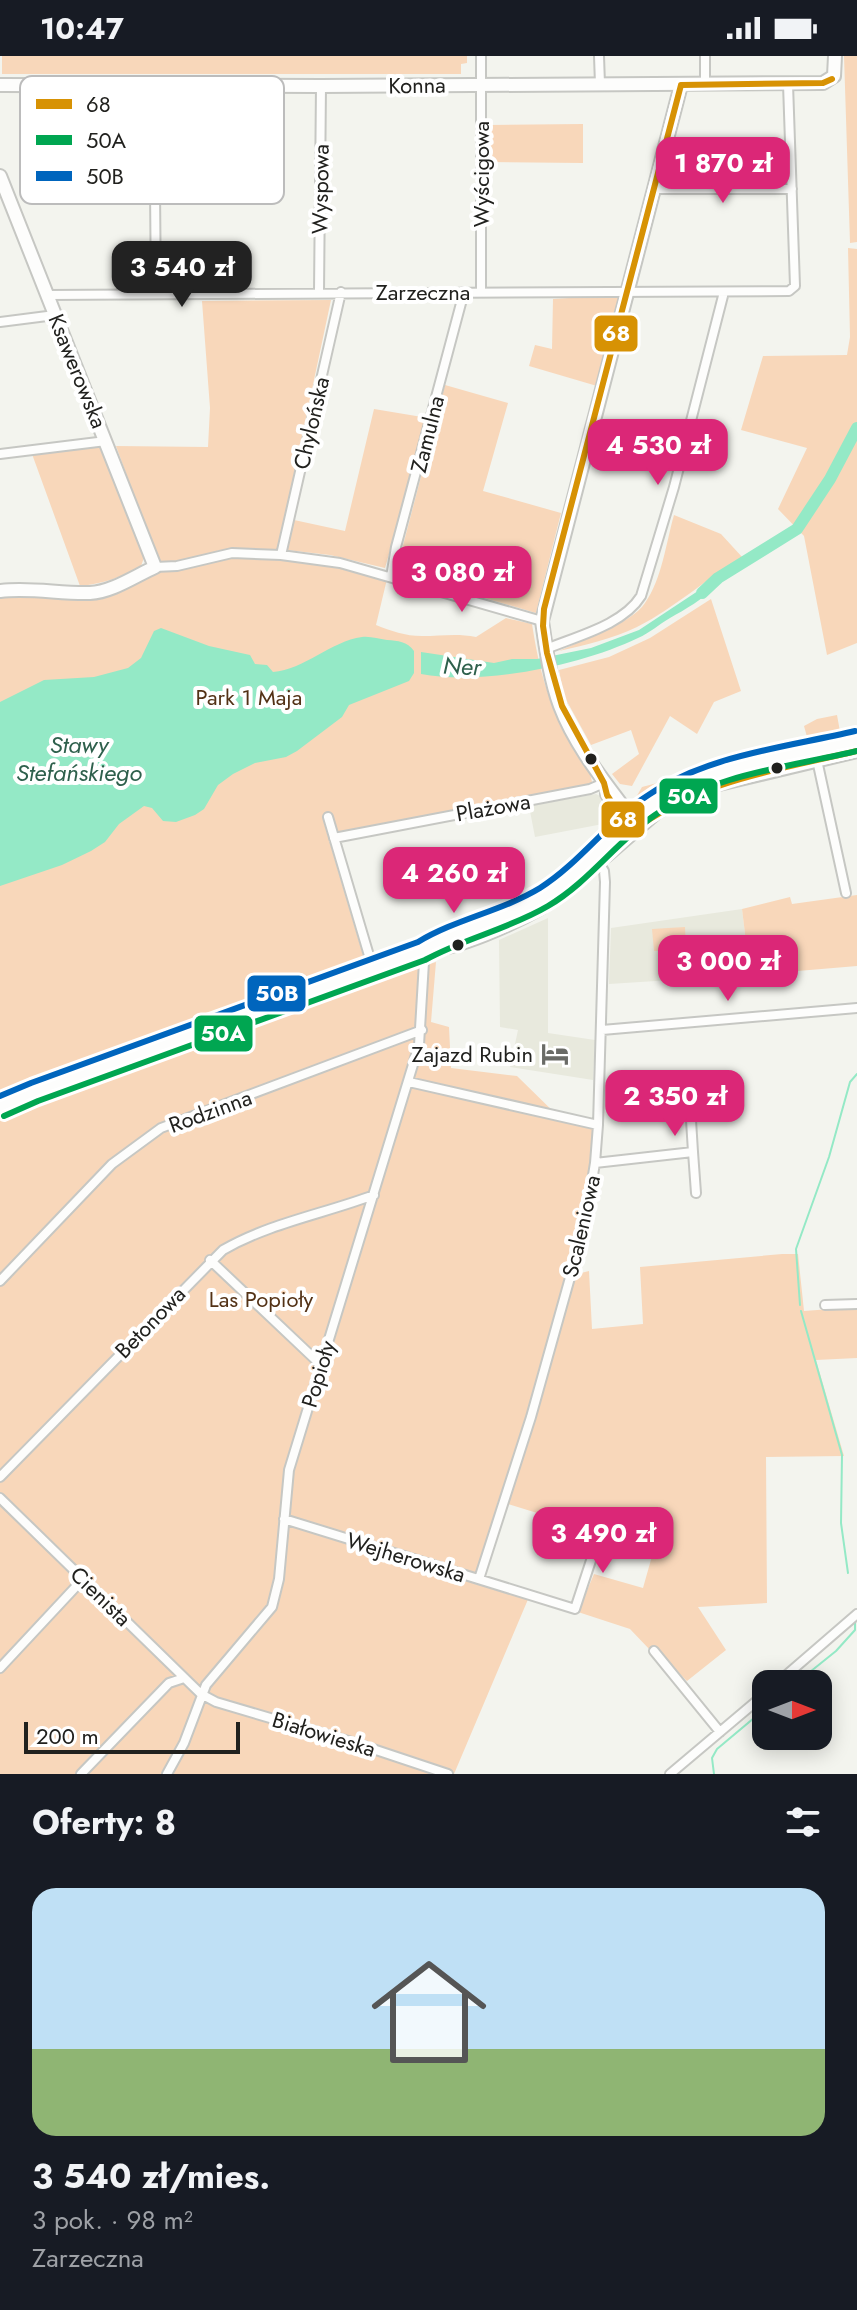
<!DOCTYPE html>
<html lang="pl">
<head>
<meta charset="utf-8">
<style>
	:root { --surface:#171b24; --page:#20242c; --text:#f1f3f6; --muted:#9ea1a6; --line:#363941; --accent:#db2777 }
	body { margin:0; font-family:Jost,sans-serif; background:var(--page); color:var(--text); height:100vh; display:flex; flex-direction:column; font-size:30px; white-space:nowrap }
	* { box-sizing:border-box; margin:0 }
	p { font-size:26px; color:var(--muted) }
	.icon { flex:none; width:44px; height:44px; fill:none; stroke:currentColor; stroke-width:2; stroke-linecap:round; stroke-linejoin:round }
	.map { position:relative; height:1718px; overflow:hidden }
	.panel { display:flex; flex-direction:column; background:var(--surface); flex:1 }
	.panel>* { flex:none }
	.needle { width:52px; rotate:90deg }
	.fabs { position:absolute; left:752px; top:1614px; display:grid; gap:16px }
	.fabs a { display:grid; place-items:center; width:80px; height:80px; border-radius:16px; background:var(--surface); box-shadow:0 4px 20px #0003; font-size:40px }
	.scale { position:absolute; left:24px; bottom:20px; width:216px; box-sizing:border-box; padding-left:8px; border:4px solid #21211e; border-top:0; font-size:22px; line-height:28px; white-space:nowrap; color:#21211e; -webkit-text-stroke:6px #fff; paint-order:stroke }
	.price { position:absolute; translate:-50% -68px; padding:0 18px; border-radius:16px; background:var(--accent); color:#fff; font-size:26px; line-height:52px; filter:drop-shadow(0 2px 4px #0008) }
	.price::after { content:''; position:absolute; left:50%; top:48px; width:24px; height:18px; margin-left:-12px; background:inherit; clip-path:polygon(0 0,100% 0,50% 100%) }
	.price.selected { background:#222; color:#fff }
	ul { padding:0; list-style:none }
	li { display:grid; align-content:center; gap:16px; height:424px; padding:0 32px }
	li+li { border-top:2px solid var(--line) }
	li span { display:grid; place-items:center; height:248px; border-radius:24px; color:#555 }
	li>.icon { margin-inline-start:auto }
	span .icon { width:144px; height:144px; fill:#fffc; stroke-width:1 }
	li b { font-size:34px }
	h2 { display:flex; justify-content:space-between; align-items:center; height:96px; padding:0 32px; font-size:34px }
	.status { display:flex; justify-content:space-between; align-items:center; height:56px; padding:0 40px; background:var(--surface); direction:ltr }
	.status svg { height:22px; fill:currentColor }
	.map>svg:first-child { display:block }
	.built { fill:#e8e9dd }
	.green { fill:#f8d7ba }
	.water { fill:#94e9c6 }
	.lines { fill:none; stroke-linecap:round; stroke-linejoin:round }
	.stream { stroke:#94e9c6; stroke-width:2 }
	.river { stroke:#94e9c6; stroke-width:12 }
	.street-casing { stroke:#c6c7c3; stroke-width:12 }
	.secondary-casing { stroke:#c6c7c3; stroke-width:16 }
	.street { stroke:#fdfdfc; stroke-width:8 }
	.secondary { stroke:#fdfdfc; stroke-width:12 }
	.bus-1-casing { stroke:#fff; stroke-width:12 }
	.bus-2-casing { stroke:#fff; stroke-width:12 }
	.bus-3-casing { stroke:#fff; stroke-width:12 }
	.bus-1 { stroke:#d79204; stroke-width:6 }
	.bus-2 { stroke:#00a651; stroke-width:6 }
	.bus-3 { stroke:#0065bd; stroke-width:6 }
	.bus-dot { fill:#21211e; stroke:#fff; stroke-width:3 }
	.labels { text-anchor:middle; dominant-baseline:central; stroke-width:8; stroke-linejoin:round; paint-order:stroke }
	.street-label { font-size:22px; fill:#21211e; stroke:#fff }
	.park-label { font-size:22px; fill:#533216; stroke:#fff }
	.poi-label { font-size:22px; fill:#21211e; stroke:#fff; text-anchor:end }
	.water-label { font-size:24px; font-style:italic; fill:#2e604c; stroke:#fff }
	.key { fill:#fff; stroke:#bcbcbc; stroke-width:2 }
	.key-label { font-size:22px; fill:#21211e }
	.line-badge { stroke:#fff; stroke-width:3 }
	.badge-label { font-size:22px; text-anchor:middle; font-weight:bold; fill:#fff }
</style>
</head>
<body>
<div class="status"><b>10:47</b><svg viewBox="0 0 49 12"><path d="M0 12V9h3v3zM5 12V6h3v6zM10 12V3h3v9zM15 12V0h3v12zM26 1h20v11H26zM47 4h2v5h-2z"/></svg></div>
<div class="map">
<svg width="857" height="1718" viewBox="0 0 857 1718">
	<rect width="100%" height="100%" fill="#f3f4ee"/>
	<!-- built -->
	<path class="built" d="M596,738L600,740L608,767L535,781L529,750Z
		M742,853L750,919L609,928L611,872Z
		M548,862V977L595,984L593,1024L510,1011L518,974L500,971L499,884Z"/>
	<!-- green -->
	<path class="green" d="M2,0H467V7L461,8V18H2Z
		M844,0H857V186L850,187Z
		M583,68V107L489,106L490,69Z
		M848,192L857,193V587L827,599L804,480L778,453L807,392L741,374L763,300L847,299L850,281Z
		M618,239L619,242L597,330L529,310L535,289L552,293L553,243Z
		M331,244L278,493L220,494L177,507L158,505L116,390L208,391L210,352L202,245Z
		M445,329L508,347L483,435L561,457L536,557L396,516Z
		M374,353L428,362L385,512L330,499L287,494L294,464L345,475Z
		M101,390L146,496L141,510C122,521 102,528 80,530L32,398Z
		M674,459L721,478L743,502C706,522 675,552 637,571C612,583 585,589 559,595C582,584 631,568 645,547C662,523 666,487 674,459Z
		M227,499L288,501L387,523L376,569C391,575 405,580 422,580C441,580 457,577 476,581L506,562L532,568C537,600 543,629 557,659C568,680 588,702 592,726L588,729L336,777L333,765L324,767L371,926L436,906L431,966L449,971L451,1012L517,1020L564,1066L593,1071L591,1115L565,1221L589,1215L592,1273L643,1268L640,1211L782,1198H798L804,1255L857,1251V1302L816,1304L844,1400L766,1401L767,1547L698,1551L726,1594L687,1625L655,1594L651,1595L630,1573L578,1556L594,1518L643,1532L654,1493L498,1445L479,1526L529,1541L454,1718H0V540L28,536L86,541L160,514L190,511Z
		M711,543L741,635L714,646L697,678L670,660L632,730L620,728L612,718L639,698L631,674L591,689L564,640L559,614L609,601L650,582Z
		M837,659L841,681L809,688L804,670L817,663Z
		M661,726L664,735L644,749L631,750L642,731Z
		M857,839V910L750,919L742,853L790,841L792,848Z
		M685,871L686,893L654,895L652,873Z"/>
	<!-- water -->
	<path class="water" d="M713,525L715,530C702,544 686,553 670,562C659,568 650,577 638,582C582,609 483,630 421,618V596L494,607L512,603H537L591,592L639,574Z
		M161,572L209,590L250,599L255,608L267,609L273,616C304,614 331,585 362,581C371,580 378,583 387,584C398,585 407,585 414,595V617L409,625L349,649L342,661L297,695L286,701L255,707L233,718L218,729L204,753L195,759L176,766L163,765L152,752L144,750L119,768L105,786L91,795L62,809L0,830V646L44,624L94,621L128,612L141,602L154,575Z"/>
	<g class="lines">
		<!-- stream -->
		<path class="stream" d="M800,1249L796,1193L829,1101L850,1026L857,1018
			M801,1255L842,1399L841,1467L848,1517
			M795,1628L836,1595L855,1574V1565
			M714,1718L712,1702L717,1693L766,1652"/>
		<!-- river -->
		<path class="river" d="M702,537L718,522L797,473L830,423L857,372"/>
		<!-- street casing -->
		<g class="street-casing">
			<path id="street" d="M599,0L600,28
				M705,0V29
				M154,30L156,238
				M654,133H792
				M319,236L321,30
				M481,236V0
				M47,239L789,235L795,230L788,28
				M0,266L55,259
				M0,398L106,385
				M281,499L341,236
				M155,511L177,510L232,497L281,499L340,507L542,565
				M391,521L396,491L464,236
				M546,593C577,580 623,569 641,540L674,431L724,236
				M817,704L846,837
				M328,761L373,913
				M334,782L590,733L604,727
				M602,974L857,952
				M409,1026L598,1069
				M689,1032L693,1096
				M595,1107L693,1096L696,1137
				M210,1204L320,1308
				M0,1225L112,1108L161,1072L422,974
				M825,1249L857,1248
				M0,1421L223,1194C270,1167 323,1158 374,1139
				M0,1442L201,1638L216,1646L355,1687L448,1718
				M284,1463L575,1553L601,1474
				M479,1523L531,1361L585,1168L595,1107L598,1069L605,826L604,815L599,807
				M654,1595L720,1676
				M0,1612L84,1522
				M776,1628L857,1558
				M81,1718L169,1627L184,1622
				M167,1718L184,1687L206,1629L272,1551L279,1523L289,1414L419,989L424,906L422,895
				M670,1718L766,1637"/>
		</g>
		<!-- secondary casing -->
		<g class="secondary-casing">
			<path id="secondary" d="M0,29L321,30L823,27L834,20L835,0
				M0,120L155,511C135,520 112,536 90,537C60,538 30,531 0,535
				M607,738L629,773
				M638,771C611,733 577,695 560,650C550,623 546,593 542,565L681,29
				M606,800L657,756L702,732L857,695
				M425,895C460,892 511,869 542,851
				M0,1051L34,1036L422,895C459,870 506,864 544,841C584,817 611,777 650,750C709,708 788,703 857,685"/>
		</g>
		<!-- street -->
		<use href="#street" class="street"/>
		<!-- secondary -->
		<use href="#secondary" class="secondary"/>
		<!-- bus-1 casing -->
		<g class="bus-1-casing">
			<path id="bus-1" d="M681,29L544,553L543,570L547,597L562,650L604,727L607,739L631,776C702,723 774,715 857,695
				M681,29L823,27L832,23"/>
		</g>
		<!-- bus-2 casing -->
		<g class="bus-2-casing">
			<path id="bus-2" d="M4,1060L38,1045L425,904C465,882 509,873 548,850C589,826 616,786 655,759C713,718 789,711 857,695"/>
		</g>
		<!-- bus-3 casing -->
		<g class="bus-3-casing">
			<path id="bus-3" d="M0,1040L31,1027L418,886C456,863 502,855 540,832C578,808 605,770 641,744C703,699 783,692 855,675"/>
		</g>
		<!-- bus-1 -->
		<use href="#bus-1" class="bus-1"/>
		<!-- bus-2 -->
		<use href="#bus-2" class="bus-2"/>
		<!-- bus-3 -->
		<use href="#bus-3" class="bus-3"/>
	</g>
	<!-- icons -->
	<defs>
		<g id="hotel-bare" transform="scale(2.16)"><path d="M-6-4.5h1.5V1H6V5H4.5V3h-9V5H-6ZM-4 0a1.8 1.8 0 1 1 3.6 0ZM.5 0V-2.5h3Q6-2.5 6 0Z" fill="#6a6b67" stroke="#fff" stroke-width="2.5" paint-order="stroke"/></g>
	</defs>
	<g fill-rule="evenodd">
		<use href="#hotel-bare" x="555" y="998"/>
	</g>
	<!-- markers -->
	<g class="bus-dot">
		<circle cx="591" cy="703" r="7"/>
		<circle cx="777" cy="712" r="7"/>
		<circle cx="458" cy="889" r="7"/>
	</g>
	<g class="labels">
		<!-- street labels -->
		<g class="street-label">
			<text transform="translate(417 29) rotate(-1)">Konna</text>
			<text transform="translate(481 118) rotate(-90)">Wyścigowa</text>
			<text transform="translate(320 133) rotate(-89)">Wyspowa</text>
			<text x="423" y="236">Zarzeczna</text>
			<text transform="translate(78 315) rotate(68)">Ksawerowska</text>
			<text transform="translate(311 367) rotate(-77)">Chylońska</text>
			<text transform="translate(427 378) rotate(-76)">Zamulna</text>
			<text transform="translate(493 751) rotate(-10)">Plażowa</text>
			<text transform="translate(210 1055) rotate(-20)">Rodzinna</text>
			<text transform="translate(581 1170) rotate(-77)">Scaleniowa</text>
			<text transform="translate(150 1266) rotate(-46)">Betonowa</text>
			<text transform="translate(318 1318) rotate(-73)">Popioły</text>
			<text transform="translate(406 1501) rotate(17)">Wejherowska</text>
			<text transform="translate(101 1540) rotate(44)">Cienista</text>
			<text transform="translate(324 1678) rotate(17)">Białowieska</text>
		</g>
		<!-- park labels -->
		<g class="park-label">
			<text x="249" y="641">Park 1 Maja</text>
			<text x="261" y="1243">Las Popioły</text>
		</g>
		<!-- poi labels -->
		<g class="poi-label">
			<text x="533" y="998">Zajazd Rubin</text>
		</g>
		<!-- water labels -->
		<g class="water-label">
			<text transform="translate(462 610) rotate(3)">Ner</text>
			<text x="79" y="688">Stawy<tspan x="79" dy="28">Stefańskiego</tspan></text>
		</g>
	</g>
	<!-- legend -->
	<rect x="20" y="20" width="264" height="128" rx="12" class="key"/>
	<rect x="36" y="43" width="36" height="10" fill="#d79204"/>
	<rect x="36" y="79" width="36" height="10" fill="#00a651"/>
	<rect x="36" y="115" width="36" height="10" fill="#0065bd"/>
	<g class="key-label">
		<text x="86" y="56">68</text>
		<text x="86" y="92">50A</text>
		<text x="86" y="128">50B</text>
	</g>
	<g class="line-badge">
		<rect x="593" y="258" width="46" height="39" rx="8" fill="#d79204"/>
		<rect x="658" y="721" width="61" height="38" rx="8" fill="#00a651"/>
		<rect x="600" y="744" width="46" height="39" rx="8" fill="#d79204"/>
		<rect x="246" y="918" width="61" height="39" rx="8" fill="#0065bd"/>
		<rect x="193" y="958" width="61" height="39" rx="8" fill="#00a651"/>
	</g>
	<g class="badge-label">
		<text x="616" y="285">68</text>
		<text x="689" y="748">50A</text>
		<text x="623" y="771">68</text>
		<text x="277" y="945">50B</text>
		<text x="223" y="985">50A</text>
	</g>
</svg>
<div class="fabs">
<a><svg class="needle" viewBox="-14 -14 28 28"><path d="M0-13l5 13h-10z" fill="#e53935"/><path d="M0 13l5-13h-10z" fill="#9ea1a6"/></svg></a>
</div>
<div class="scale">200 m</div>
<b class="price" style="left:723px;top:149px">1 870 zł</b>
<b class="price selected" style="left:182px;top:253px">3 540 zł</b>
<b class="price" style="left:658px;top:431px">4 530 zł</b>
<b class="price" style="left:462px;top:558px">3 080 zł</b>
<b class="price" style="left:454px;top:859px">4 260 zł</b>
<b class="price" style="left:728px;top:947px">3 000 zł</b>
<b class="price" style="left:675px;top:1082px">2 350 zł</b>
<b class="price" style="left:603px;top:1519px">3 490 zł</b>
</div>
<section class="panel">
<h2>Oferty: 8<svg class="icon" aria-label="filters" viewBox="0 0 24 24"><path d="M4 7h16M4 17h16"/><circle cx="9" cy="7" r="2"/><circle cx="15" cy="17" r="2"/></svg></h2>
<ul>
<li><span style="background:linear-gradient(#bfe0f5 65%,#8fb573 0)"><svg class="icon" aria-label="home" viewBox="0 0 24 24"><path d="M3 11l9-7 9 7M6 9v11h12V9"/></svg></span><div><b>3 540 zł/mies.</b><p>3 pok. · 98 m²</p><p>Zarzeczna</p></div></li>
</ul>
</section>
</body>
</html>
